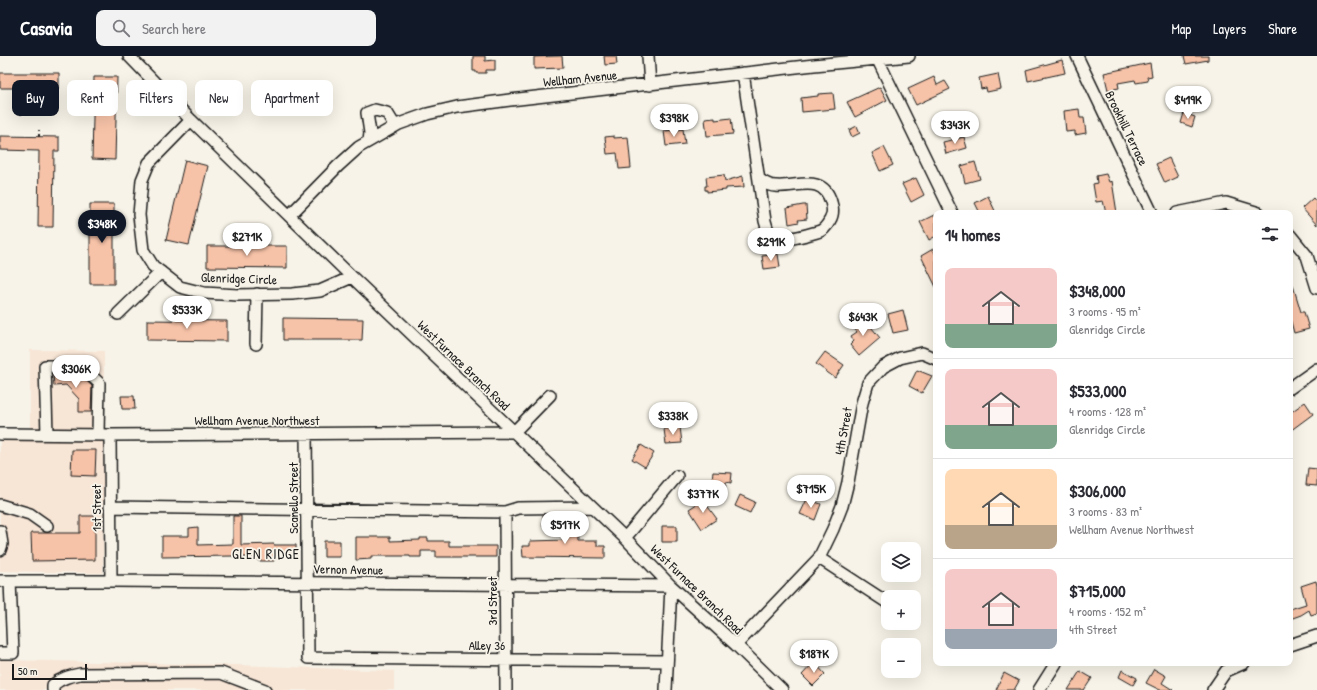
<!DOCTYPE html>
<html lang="en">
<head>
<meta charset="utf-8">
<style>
	:root { --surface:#fff; --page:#f2f2f3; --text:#2b2b33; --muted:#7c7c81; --line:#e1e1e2; --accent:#111827 }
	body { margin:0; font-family:"Patrick Hand",sans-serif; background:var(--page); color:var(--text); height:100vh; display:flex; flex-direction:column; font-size:15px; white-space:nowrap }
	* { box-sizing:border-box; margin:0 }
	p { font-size:13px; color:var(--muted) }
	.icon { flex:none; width:22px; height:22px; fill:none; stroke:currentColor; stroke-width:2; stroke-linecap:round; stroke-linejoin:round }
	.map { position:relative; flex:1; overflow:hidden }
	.panel { position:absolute; left:933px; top:154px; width:360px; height:456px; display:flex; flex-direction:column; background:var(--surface); border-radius:8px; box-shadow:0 4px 16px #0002 }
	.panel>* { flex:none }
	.guide { position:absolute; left:12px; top:24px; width:380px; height:36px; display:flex; gap:8px }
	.buttons { position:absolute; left:881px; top:486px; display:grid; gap:8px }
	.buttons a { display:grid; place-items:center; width:40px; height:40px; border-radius:8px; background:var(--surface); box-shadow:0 4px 16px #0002; font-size:20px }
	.scale { position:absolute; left:12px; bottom:10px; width:75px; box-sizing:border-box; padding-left:4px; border:2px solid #1c1c1c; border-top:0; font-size:11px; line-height:14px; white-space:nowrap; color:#1c1c1c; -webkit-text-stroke:3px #f7f3e8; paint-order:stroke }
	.price { position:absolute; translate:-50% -34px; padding:0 9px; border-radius:14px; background:#fff; color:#222; font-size:13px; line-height:26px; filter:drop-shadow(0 1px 2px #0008) }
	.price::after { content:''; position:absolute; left:50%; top:24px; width:12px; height:9px; margin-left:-6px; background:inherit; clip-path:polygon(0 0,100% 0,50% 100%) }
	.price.current { background:var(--accent); color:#fff }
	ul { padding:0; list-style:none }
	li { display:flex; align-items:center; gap:12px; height:100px; padding:0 12px }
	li+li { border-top:1px solid var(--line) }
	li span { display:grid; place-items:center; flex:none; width:112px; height:80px; border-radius:8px; color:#555 }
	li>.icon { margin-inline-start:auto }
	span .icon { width:48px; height:48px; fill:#fffc; stroke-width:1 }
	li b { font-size:17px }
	h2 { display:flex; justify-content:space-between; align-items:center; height:48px; padding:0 12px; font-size:17px }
	.tag { padding:0 14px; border-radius:8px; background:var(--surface); box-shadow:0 4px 16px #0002; font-size:14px; line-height:36px }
	.tag.current { background:var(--accent); color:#fff }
	header { display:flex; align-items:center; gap:24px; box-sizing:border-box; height:56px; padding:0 20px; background:var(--accent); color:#fff }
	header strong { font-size:19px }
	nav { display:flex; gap:22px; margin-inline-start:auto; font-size:14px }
	.search { width:280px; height:36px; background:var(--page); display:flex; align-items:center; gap:10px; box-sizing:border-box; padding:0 14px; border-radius:8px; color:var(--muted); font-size:15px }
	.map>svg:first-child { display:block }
	.built { fill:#f7e5d5 }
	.building { fill:#f7c3a8; stroke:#1c1c1c }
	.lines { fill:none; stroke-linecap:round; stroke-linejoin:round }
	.minor-casing { stroke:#1c1c1c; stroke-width:14 }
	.path { stroke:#1c1c1c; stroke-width:2; stroke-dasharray:3 3; stroke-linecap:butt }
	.minor { stroke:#f7f3e8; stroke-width:11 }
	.labels { text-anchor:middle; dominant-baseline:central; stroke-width:3.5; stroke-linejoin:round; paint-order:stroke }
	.street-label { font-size:13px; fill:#1c1c1c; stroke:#f7f3e8 }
	.neighbourhood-label { font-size:14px; letter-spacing:1px; fill:#1c1c1c; stroke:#f7f3e8 }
</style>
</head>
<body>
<header>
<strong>Casavia</strong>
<div class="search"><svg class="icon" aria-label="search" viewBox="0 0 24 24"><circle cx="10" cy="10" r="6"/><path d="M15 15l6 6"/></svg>Search here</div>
<nav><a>Map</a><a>Layers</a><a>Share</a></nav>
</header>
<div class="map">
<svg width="1317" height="634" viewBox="0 0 1317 634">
	<rect width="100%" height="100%" fill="#f7f3e8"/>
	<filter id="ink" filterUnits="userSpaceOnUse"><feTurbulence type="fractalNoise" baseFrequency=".025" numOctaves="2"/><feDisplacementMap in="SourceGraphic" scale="8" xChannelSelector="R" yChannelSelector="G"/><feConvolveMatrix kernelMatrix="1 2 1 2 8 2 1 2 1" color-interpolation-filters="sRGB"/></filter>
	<g filter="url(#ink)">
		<!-- built -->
		<path class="built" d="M30,294L104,295L103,517L0,515V384L30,383Z
			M0,604L237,609L394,615V634H0Z"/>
		<!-- building -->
		<path class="building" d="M473,0H485V5L495,4V14H486V17H476V15H473Z
			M562,0L563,12L534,13V1Z
			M604,0H616L617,8L605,9Z
			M1184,0H1208V4L1186,8Z
			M1062,4L1065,17L1028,25L1026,14Z
			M1150,7L1152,20L1147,21L1148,25L1136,27L1135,24L1118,27L1119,32L1108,34L1104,17Z
			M0,17H59V32H0Z
			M998,18L1001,33L987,36L986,32L981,33L979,22Z
			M94,21H117L115,104L92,103Z
			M934,21L937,29L945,25L950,33L916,49L908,33Z
			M880,31L887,44L855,61L847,46Z
			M833,37L835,53L802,56L801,42L818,40V38Z
			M1079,53L1080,62H1084L1086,77L1075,79V75L1066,76L1064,55Z
			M1184,57L1195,61L1192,71L1181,67Z
			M715,62V64L731,62L733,78L707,80L705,63Z
			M857,70L860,77L852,81L849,74Z
			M683,73L685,88L666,90L664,75Z
			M0,80L59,81V95H54L53,171H38L39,95L0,94Z
			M614,80V82L628,81L631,112L619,113L617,97L607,98L605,81Z
			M964,81L967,92L946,98L943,86Z
			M884,91L893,109L880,115L872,97Z
			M1169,102L1178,121L1165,127L1156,108Z
			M185,104L208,110L189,189L166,184Z
			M975,106L980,123L965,127L961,110Z
			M1106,118L1109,126L1112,125L1117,157H1106L1103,145L1096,146L1093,128L1097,127L1096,120Z
			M724,119L725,125L743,120L744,131L726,132V134L707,136V134H705V130H707L706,121Z
			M916,122L924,139L911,146L902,128Z
			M988,140L996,157H980L975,147Z
			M1313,142L1317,147V169L1302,152Z
			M90,148H114V228H90Z
			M803,149H806L807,163L798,164L799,166L789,168L787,152Z
			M934,159L936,164V180L929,184L920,166Z
			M207,190H287V212L207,211Z
			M933,193L936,199V231L921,200Z
			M778,198L780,211L764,213L762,200Z
			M1290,226H1292L1301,256H1304L1309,273L1294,277L1290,262Z
			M903,254L908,274L893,277L888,258Z
			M855,261L863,271L868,267L880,282L859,300L850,289L854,285L851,280L857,276L849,266Z
			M283,262L363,263L362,284H283Z
			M147,264L227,265V285L147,284Z
			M825,296L844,309L835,322L816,308Z
			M917,314L932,320L922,337L909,330Z
			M53,317H78L92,330L91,356H79V343L66,329L54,330Z
			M121,340H134L135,353H122Z
			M1305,346L1313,358L1290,375V357Z
			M680,371L682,387L666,388L664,373Z
			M641,389L654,397L645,411L632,403Z
			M72,394H96L95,420L71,419Z
			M1308,412L1317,413V430L1306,429Z
			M713,416L732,417L731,427L726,426L725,438L710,437Z
			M740,439L755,446L750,457L735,450Z
			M807,443L821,448L815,464L800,458Z
			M703,444L717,463L702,473L689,453Z
			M543,459H550V470H543Z
			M565,459H577L578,485H597V490H605V502L523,501L522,490H530V485L566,484Z
			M80,460H95V504L32,505L31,477H80Z
			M233,460H241V489L274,488V489H296V500L274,501V505H258V501H233V500L162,501V480H189V472L198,471V489L233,488Z
			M662,470H677V486H662Z
			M356,481H390V485L420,484V482H428V485H449V490H496V501H436V495H421V501H410V500H371V503L356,504Z
			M324,485H340V501H324Z
			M1316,525L1317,530V557L1311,559L1309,554L1301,559L1290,563V553L1306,548L1301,530Z
			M814,606L825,618L813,630L802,619Z
			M1154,613L1166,620L1162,627L1173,634H1160L1146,627Z
			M1122,614L1137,622L1133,629L1119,621Z
			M1080,615L1092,622L1084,634H1068Z
			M1004,617L1019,625L1014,634H996Z"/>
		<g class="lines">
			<!-- minor casing -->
			<g class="minor-casing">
				<path id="minor" d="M129,0L191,64L352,221L625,482L671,530L736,589L782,634
					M648,0L650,29
					M1077,0L1152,157
					M878,4L952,157
					M743,17L765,165L768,175L778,184C792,183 804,180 817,176C823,175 827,170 830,164C833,159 833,152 831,146C823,117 796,132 776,130C770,130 764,127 759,123
					M191,64L149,107L142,124L139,159L143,194L153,210L180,231L204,237L238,239L292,238L320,235L352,221
					M369,85L370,77L367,57L375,54L387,57L395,70
					M1177,157L1226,147L1259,157
					M290,159L338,110L359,91L399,68L427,58L457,51L510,44L814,9L909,0
					M1290,179L1307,200L1317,232
					M118,258L161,216
					M256,288L257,238
					M1290,332L1317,313
					M306,377L308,602L667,605
					M0,378L110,379L514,376L550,339
					M47,378L45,310H81L99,327L98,378
					M110,379L111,525
					M0,449L30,458L47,470
					M110,451L505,456L518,452L592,451
					M505,456L506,634
					M0,475L2,488L0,494
					M625,482L677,420
					M819,502L888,547
					M0,525H111L671,530L666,634
					M736,589L819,502L833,473L842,450L848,426L862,347L868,327L883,311L900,302L922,297L936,303
					M1290,589L1317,580
					M0,597H13L10,525
					M53,634V629C61,622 70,620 80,618L221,617L265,634
					M1039,634L1056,607
					M1213,634L1226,615L1244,607"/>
			</g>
			<!-- path -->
			<path class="path" d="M21,59L22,43
				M39,81V74"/>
			<!-- minor -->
			<use href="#minor" class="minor"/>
		</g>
	</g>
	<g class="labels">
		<!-- street labels -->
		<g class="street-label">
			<text transform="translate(580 22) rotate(-6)">Wellham Avenue</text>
			<text transform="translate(1127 72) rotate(64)">Brookhill Terrace</text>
			<text transform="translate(239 222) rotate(2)">Glenridge Circle</text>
			<text transform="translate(464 309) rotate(44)">West Furnace Branch Road</text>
			<text x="257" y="364">Wellham Avenue Northwest</text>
			<text transform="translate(843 375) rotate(-80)">4th Street</text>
			<text transform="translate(293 442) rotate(-90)">Scanello Street</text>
			<text transform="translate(96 452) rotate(-90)">1st Street</text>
			<text transform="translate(348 513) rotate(1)">Vernon Avenue</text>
			<text transform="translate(697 533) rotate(44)">West Furnace Branch Road</text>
			<text transform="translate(492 545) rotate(-90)">3rd Street</text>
			<text x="487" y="589">Alley 36</text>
		</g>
		<!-- neighbourhood labels -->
		<g class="neighbourhood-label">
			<text x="266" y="497">GLEN RIDGE</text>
		</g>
	</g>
</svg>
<div class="buttons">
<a><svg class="icon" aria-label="layers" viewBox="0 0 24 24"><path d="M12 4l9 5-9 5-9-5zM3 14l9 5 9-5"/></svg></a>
<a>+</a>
<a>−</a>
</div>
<div class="scale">50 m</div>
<b class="price" style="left:1188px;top:64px">$419K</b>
<b class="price" style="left:674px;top:82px">$398K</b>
<b class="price" style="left:955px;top:89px">$343K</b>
<b class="price current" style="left:102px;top:188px">$348K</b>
<b class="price" style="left:247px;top:201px">$271K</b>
<b class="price" style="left:771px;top:206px">$291K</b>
<b class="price" style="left:187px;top:274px">$533K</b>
<b class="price" style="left:863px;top:281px">$643K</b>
<b class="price" style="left:76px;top:333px">$306K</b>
<b class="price" style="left:673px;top:380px">$338K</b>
<b class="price" style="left:811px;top:453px">$715K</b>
<b class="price" style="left:703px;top:458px">$377K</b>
<b class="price" style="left:565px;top:489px">$517K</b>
<b class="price" style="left:814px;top:618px">$187K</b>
<div class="guide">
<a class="tag current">Buy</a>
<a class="tag">Rent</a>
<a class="tag">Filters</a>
<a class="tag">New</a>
<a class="tag">Apartment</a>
</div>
<section class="panel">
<h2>14 homes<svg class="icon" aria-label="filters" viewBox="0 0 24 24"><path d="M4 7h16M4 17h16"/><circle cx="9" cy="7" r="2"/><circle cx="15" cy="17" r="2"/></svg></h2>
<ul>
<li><span style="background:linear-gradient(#f6c9c9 70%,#7fa58c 0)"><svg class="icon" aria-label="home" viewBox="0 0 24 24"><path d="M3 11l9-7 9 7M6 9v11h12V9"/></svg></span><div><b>$348,000</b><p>3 rooms · 95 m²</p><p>Glenridge Circle</p></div></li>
<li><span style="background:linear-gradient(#f6c9c9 70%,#7fa58c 0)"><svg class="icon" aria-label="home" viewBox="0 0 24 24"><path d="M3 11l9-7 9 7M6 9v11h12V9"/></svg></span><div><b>$533,000</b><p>4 rooms · 128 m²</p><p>Glenridge Circle</p></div></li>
<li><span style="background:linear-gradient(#ffd9b3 70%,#b9a48a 0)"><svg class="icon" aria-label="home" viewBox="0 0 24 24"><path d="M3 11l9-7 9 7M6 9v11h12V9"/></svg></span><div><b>$306,000</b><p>3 rooms · 83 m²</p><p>Wellham Avenue Northwest</p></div></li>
<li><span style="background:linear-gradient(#f6c9c9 75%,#9aa5b1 0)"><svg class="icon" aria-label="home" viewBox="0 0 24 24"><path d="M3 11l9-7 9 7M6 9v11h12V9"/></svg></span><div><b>$715,000</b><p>4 rooms · 152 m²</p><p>4th Street</p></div></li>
</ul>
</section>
</div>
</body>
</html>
